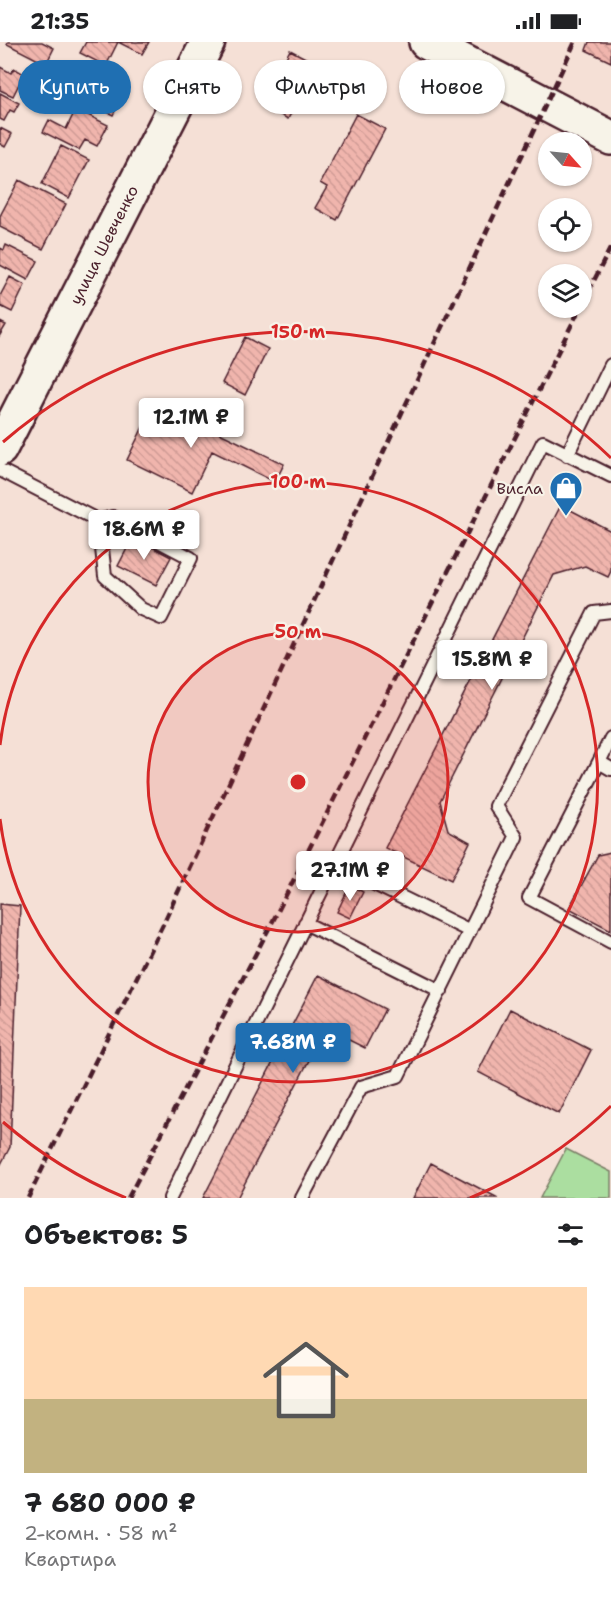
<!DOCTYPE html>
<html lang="ru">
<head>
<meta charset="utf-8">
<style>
	:root { --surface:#fff; --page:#f2f2f2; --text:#202124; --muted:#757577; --accent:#1f6fb2 }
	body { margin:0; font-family:"Shantell Sans",sans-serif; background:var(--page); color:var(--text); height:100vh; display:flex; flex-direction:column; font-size:22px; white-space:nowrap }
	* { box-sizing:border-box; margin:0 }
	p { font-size:20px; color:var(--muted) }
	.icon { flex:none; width:33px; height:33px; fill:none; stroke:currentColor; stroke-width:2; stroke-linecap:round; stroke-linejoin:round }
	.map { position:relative; height:1156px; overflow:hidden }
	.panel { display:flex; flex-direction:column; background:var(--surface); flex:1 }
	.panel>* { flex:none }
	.hud { position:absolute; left:18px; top:18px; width:576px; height:54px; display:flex; gap:12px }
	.needle { width:39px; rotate:117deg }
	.tools { position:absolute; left:538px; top:90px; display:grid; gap:12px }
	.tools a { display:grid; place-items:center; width:54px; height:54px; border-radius:50%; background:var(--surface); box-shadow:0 2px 4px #0004; font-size:30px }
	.price { position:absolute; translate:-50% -51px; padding:0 14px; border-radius:6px; background:#fff; color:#222; font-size:20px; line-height:39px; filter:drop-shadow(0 2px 3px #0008) }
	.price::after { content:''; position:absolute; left:50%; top:36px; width:18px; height:14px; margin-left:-9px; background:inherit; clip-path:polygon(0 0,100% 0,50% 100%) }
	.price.selected { background:var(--accent); color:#fff }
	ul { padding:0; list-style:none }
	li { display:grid; align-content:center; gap:12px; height:318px; padding:0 24px }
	li span { display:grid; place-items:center; height:186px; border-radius:0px; color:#555 }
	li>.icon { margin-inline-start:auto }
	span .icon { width:108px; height:108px; fill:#fffc; stroke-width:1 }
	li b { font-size:26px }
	h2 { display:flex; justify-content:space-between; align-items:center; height:72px; padding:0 24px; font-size:26px }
	.tag { padding:0 21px; border-radius:27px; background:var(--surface); box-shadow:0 2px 4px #0004; font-size:21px; line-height:54px }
	.tag.selected { background:var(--accent); color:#fff }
	.status { display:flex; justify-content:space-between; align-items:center; height:42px; padding:0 30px; background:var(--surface); direction:ltr }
	.status svg { height:16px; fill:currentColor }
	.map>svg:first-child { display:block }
	.green { fill:#abdea0; stroke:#7a7e66; stroke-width:1.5 }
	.building { fill:url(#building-back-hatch); stroke:#4a1f2b; stroke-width:1.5 }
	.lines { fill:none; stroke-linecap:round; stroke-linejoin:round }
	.lane-casing { stroke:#4a1f2b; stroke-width:16 }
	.secondary-casing { stroke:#4a1f2b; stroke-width:38 }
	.lane { stroke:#f7f3e8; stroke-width:12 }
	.secondary { stroke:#f7f3e8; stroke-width:33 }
	.rail { stroke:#4a1f2b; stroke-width:4.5; stroke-dasharray:9 4.5; stroke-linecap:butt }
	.ring { fill:none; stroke:#d62828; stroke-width:3 }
	.labels { text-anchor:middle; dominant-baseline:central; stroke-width:4.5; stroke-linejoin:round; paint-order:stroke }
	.street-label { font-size:16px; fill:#4a1f2b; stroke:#f7f3e8 }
	.poi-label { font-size:16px; fill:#4a1f2b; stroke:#f7f3e8; text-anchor:end }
	.centre { fill:#d62828; stroke:#f7f3e8; stroke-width:3 }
	.ring-label { font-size:18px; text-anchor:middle; font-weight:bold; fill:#d62828; stroke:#f7f3e8; stroke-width:4.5; stroke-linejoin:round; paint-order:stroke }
</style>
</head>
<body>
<div class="status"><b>21:35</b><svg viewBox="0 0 49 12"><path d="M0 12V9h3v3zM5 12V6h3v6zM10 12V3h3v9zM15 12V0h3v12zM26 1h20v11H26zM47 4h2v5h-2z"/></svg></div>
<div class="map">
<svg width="611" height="1156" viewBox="0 0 611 1156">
	<defs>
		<pattern id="building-back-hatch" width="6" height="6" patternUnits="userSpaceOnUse" patternTransform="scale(1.5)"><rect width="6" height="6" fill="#f0b5ad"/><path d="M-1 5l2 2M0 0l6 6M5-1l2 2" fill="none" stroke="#cf9b95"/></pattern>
	</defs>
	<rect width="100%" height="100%" fill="#f5e0d6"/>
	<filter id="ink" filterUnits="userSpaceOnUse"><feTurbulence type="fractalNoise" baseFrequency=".0167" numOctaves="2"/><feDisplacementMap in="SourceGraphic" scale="12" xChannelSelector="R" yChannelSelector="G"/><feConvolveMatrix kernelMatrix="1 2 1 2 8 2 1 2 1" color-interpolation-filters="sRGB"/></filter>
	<g filter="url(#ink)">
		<!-- green -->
		<path class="green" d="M566,1107L611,1130V1156H540Z"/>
		<!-- building -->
		<path class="building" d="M8,0H42L54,6L46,22L7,2Z
			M86,0H149L142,12L118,0L106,24L80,11Z
			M589,0H611V20L586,8Z
			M290,8L344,36L328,66L301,52L288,77L261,63Z
			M0,25L11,31L14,26L24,32L13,54L0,48Z
			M71,27L123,53L113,73L74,54L66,71L52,64Z
			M0,51L19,61L14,70L10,68L4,79L0,77Z
			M76,67L108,83L97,104L85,98L79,108L43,90L49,78L66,87Z
			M356,72L385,87L337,178L315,166L327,145L320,141Z
			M0,86L12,92L5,105L0,102Z
			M61,104L89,118L69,156L42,142Z
			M19,138L66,162L43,207L0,185V174Z
			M6,203L38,219L28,238L0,223V206L4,208Z
			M10,235L25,243L12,270L0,264V254Z
			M0,280L6,283L0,293Z
			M245,295L268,307L245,353L222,341Z
			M155,360L284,422L275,440L212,409L192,450L127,418Z
			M561,463L611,489V529L608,535L585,524L554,533L440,759L448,788L470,800L451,838L385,806Z
			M133,495L171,515L156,543L118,524Z
			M611,810V888L569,866L598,813Z
			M350,843L363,850L350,876L337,870Z
			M0,862L20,864L10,1105L0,1124Z
			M318,933L385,967L365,1006L343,995L318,1006L316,1005L237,1156H203Z
			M510,967L591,1008L559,1072L478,1030Z
			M431,1121L498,1156H413Z"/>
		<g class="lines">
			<!-- lane casing -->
			<g class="lane-casing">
				<path id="lane" d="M567,413L611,323
					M0,428L99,479L113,475L191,516L161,576L141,567L105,534L99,479
					M599,720L611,696
					M611,727L599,720L529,856L611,900
					M334,822L470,889
					M305,881L441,949
					M170,1156L543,400L611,434
					M302,1156L361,1045L398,1034L516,795L496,764L594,571L611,569"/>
			</g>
			<!-- secondary casing -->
			<g class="secondary-casing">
				<path id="secondary" d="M426,0L611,96
					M0,407L208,0"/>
			</g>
			<!-- lane -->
			<use href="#lane" class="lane"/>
			<!-- secondary -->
			<use href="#secondary" class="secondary"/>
			<!-- rail -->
			<path class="rail" d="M582,262L611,205
				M28,1156L165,878L575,0
				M128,1156L276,873L580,266"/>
		</g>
	</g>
	<!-- distance rings -->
	<circle cx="298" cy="740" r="150" fill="#d62828" fill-opacity=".12"/>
	<g class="ring">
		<circle cx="298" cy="740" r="150"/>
		<path d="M0 703A300 300 0 1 1 0 777"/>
		<path d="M611 1064A450 450 0 0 1 470 1156M126 1156A450 450 0 0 1 3 1080M3 400A450 450 0 0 1 611 416"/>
	</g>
	<!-- icons -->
	<defs>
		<g id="shop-pin" transform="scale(1.725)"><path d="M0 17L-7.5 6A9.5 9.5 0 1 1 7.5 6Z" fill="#1f6fb2" stroke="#f7f3e8"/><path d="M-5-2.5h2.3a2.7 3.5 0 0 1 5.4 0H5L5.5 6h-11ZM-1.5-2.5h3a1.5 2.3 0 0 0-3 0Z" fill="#fff"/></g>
	</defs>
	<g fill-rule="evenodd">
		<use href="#shop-pin" x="566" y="446"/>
	</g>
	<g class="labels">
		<!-- street labels -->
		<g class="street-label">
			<text transform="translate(104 203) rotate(-63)">улица Шевченко</text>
		</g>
		<!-- poi labels -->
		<g class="poi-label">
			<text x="543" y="446">Висла</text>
		</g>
	</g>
	<circle cx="298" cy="740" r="9" class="centre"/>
	<g class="ring-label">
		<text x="298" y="296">150 m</text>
		<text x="298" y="446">100 m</text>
		<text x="298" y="596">50 m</text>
	</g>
</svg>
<div class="tools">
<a><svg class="needle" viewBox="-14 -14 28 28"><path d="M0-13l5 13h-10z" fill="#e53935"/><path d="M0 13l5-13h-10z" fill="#757577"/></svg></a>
<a><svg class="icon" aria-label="locate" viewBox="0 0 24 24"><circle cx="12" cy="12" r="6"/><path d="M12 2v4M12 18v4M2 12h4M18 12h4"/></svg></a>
<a><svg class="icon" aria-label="layers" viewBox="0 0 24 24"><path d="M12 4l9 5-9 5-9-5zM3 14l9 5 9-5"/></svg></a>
</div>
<b class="price" style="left:191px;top:407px">12.1M ₽</b>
<b class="price" style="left:144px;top:519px">18.6M ₽</b>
<b class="price" style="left:492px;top:649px">15.8M ₽</b>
<b class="price" style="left:350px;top:860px">27.1M ₽</b>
<b class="price selected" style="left:293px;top:1032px">7.68M ₽</b>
<div class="hud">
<a class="tag selected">Купить</a>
<a class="tag">Снять</a>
<a class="tag">Фильтры</a>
<a class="tag">Новое</a>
</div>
</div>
<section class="panel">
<h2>Объектов: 5<svg class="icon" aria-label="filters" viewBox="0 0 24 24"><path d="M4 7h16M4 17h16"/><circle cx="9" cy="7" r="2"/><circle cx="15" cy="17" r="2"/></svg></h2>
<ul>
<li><span style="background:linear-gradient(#ffd9b3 60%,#c2b280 0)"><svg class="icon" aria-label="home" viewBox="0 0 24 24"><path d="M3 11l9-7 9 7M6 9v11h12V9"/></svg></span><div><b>7 680 000 ₽</b><p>2-комн. · 58 m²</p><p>Квартира</p></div></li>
</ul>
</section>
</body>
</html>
